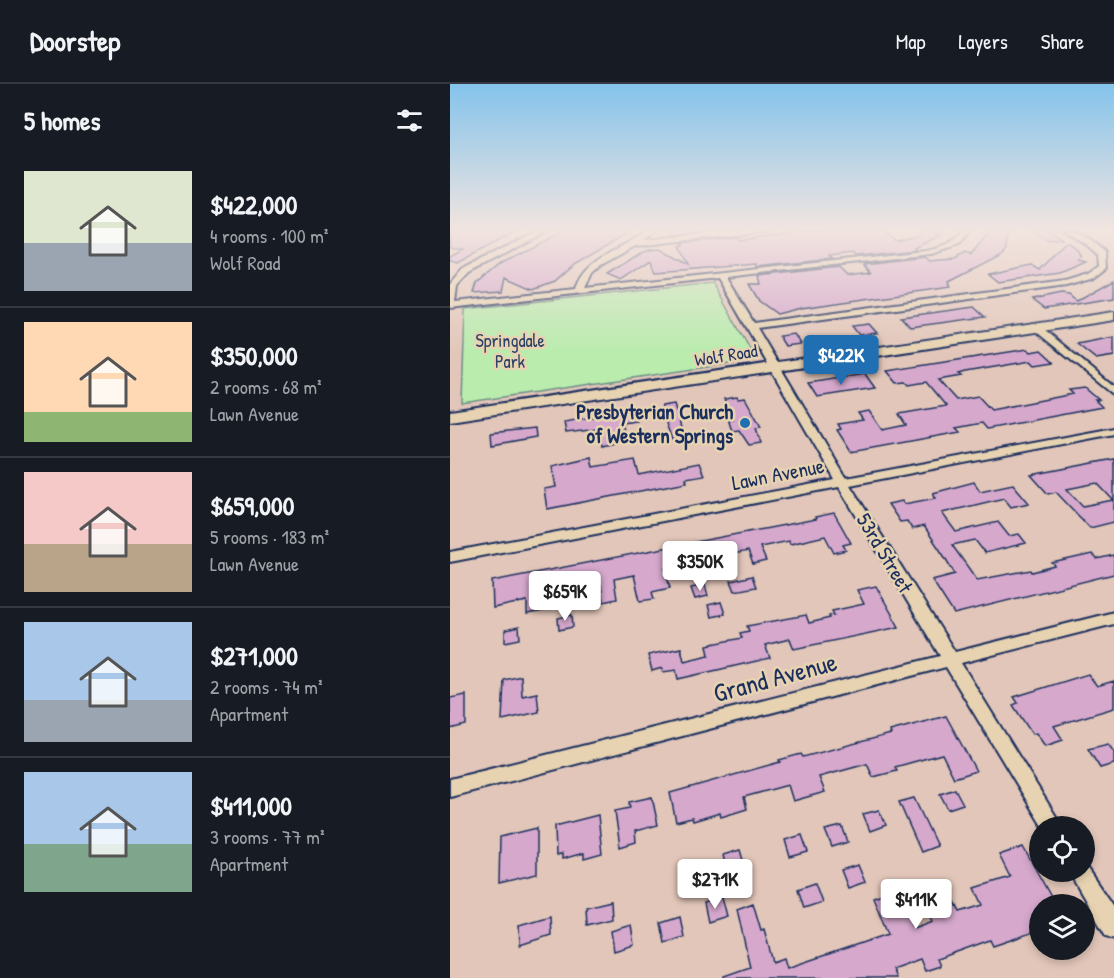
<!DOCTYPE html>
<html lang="en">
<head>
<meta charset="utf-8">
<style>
	:root { --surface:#171b24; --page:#242831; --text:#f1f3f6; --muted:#9ea1a6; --line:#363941; --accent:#1f6fb2 }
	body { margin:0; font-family:"Patrick Hand",sans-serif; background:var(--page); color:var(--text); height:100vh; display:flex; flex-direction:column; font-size:22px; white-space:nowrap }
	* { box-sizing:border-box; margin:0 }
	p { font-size:20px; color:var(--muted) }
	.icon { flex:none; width:33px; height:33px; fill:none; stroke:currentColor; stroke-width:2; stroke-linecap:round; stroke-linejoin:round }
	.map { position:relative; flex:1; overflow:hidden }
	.sheet { display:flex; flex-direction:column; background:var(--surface); width:450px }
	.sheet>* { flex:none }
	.controls { position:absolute; left:579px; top:732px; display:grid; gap:12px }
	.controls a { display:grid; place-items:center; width:66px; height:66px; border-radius:50%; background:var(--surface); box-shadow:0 3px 9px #0003; font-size:30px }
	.price { position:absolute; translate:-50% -51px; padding:0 14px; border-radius:6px; background:#fff; color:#222; font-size:20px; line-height:39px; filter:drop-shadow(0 2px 3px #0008) }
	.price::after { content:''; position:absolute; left:50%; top:36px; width:18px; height:14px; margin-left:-9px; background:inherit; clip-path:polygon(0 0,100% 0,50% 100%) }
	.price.selected { background:var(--accent); color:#fff }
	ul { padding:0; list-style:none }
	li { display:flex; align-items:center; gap:18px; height:150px; padding:0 24px }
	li+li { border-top:2px solid var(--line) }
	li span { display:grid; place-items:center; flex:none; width:168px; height:120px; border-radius:0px; color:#555 }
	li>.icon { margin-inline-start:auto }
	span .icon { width:72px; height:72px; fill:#fffc; stroke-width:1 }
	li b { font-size:26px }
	h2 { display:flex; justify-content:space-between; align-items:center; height:72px; padding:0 24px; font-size:26px }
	header { display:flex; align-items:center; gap:36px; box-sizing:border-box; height:84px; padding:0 30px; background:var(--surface); border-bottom:2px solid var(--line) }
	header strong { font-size:28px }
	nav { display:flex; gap:33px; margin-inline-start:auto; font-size:21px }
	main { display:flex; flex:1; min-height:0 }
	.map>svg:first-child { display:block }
	.green { fill:#b9ecad; stroke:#6a8e86; stroke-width:1.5 }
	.building { fill:#d5a8cc; stroke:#1b2f5e; stroke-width:1.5; fill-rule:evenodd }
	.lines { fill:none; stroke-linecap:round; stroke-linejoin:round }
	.minor-casing { stroke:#1b2f5e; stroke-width:4 }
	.secondary-casing { stroke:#1b2f5e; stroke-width:4 }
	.minor { fill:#e7d3b1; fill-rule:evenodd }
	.secondary { fill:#e7d3b1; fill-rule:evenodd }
	.poi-dot { fill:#1f6fb2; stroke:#e7d3b1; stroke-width:2 }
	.labels { text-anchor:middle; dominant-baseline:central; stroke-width:5; stroke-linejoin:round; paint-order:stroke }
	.far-park-label { font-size:18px; fill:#2b4266; stroke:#e7d3b1 }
	.far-street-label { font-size:18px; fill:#1b2f5e; stroke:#e7d3b1 }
	.poi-label { font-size:21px; font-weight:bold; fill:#1b2f5e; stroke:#e7d3b1; text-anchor:end }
	.street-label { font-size:21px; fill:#1b2f5e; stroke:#e7d3b1 }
	.near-street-label { font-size:26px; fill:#1b2f5e; stroke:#e7d3b1 }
</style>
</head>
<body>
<header>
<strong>Doorstep</strong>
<nav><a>Map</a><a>Layers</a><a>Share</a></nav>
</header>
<main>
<section class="sheet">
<h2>5 homes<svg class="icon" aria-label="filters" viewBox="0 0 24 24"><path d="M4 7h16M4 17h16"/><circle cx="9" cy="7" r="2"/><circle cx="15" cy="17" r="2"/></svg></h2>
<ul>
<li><span style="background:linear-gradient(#dfe7d0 60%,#9aa5b1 0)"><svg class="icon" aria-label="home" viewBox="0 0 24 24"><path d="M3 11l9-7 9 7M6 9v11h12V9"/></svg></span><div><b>$422,000</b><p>4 rooms · 100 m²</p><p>Wolf Road</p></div></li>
<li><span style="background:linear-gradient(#ffd9b3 75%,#8fb573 0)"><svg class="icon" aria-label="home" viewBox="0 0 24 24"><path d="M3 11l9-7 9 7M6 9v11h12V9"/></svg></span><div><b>$350,000</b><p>2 rooms · 68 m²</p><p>Lawn Avenue</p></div></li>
<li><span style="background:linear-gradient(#f6c9c9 60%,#b9a48a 0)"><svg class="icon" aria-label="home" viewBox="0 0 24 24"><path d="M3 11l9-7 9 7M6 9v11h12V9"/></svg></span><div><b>$659,000</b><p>5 rooms · 183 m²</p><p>Lawn Avenue</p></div></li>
<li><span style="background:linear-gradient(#a9c7e8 65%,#9aa5b1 0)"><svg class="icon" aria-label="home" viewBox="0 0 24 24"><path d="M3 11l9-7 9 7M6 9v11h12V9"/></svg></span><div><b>$271,000</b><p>2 rooms · 74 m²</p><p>Apartment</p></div></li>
<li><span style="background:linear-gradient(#a9c7e8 60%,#7fa58c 0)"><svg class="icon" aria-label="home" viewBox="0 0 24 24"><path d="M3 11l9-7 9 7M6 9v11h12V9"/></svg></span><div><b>$411,000</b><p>3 rooms · 77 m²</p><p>Apartment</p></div></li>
</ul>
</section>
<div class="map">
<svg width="664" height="894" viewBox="0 0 664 894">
	<rect width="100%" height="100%" fill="#e2c6b9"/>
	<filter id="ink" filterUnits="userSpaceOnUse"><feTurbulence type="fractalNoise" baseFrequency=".0167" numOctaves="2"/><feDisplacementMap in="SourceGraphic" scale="12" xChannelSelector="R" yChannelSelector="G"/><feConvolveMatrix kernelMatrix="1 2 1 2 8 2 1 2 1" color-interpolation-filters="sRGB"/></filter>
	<g filter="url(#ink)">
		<!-- green -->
		<path class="green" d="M263,199L306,276L12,319L15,225Z"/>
		<!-- building -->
		<path class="building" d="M7,145H70L8,179L0,177V172L13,165L0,163V148Z
			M117,145H184L123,181L105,197L83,205L56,193L53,207L24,209L27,199L51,179Z
			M221,145H281L225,151Z
			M383,145H428L445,156L467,151L474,145H491L485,150L492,151L464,164L466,166L406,172L403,169L379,172L382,175L307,183V180L206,188L201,176L171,196L157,190L194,167L200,165L210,164L238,180L229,162L233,161L231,159L287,153V156L303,154Z
			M539,145H558L557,165L552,170L499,197L501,203L351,224L327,230L309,217L299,200H311L309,192L389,183L397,191L421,188L414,180L475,173L480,177L489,176L505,175L515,169L521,171L538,151Z
			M580,145H596L611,155L596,157Z
			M616,158L625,163L632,172L628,176L636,178L610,189L548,198L538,190L582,181L590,186Z
			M664,196V214L594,225L582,216L611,210L619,211L626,217Z
			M524,223L535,233L460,243L451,233Z
			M419,240L427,249L409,251L402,242Z
			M344,250L351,260L335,262L329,252Z
			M664,253V272L646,275L627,260Z
			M578,265L581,268L591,266L604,278L585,281L581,277L515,288L508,290L511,292L488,296L506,316L528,312L541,326L623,310L619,306L635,304L649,316H645L652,323L537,345L532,339L506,344L510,348L401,368L387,346L391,345L388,340L413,336L408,329L419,327L432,346L456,341L449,330L496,322L476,298L459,301L456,298L447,299L437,287Z
			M415,290L425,304L367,313L358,299Z
			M287,313L288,315L295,314L303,328L311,343L306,344L311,359L299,361L289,346L282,347L278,335H282L274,315Z
			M224,320L234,354L222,356L211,325L212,322Z
			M183,326L187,337L172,339L174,347L162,349L165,359L152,362L148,345L116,349L114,338Z
			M85,344L86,353L42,361L41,349Z
			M141,373L143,383L185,376L189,391L249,379L254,391L236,394L237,398L97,425L94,405L106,403L102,382Z
			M664,375V438L640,444L606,408L598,410L581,391ZM647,399L663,416L633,422L617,405Z
			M524,398L530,407L563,400L579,419L561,423L554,414L492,429L506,448L548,438L559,452L569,450L576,459L535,469L525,456L502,461L527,496L581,486L582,488L605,482L602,479L642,470L647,475L664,471V490L504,530L482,496L505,490L494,472L474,442L462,445L457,437L450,438L438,420L452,417L454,420L486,414L483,409Z
			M384,429L401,459L393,461L396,466L384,469L375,452L340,460L339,457L310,463L316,477L303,480L298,467L215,484L220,504L202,508L204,515L190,517L184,491L164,495L167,515L153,518L151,501L102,511L103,525L77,530V517L43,524L42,497L366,435L365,433Z
			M302,492L306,503L285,507L281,497Z
			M255,501L258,512L245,515L241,504Z
			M426,502L449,543L344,565L340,555L315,561L320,574L228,595L226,586L213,588L212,584L202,587L198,571L231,564L234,577L259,571L257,561L292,554L290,549L299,547L297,542L356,531L359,539L380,534L379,532L384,531L382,527L414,520L407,506Z
			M271,518L275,530L261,533L258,521Z
			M122,531L123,543L109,546L108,534Z
			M69,543L70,555L55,558V546Z
			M638,590L647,602L664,597V624L604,642L613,656L595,662L586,649L582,650L563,621L568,619L564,613Z
			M71,592L72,612L87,609L89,628L52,636L54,596Z
			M16,611V641L0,645V614Z
			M496,632L526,687L504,694L492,670L445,683L447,687L423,693L417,680L369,693L375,708L343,717L338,701L294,713L297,725L271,733L270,729L243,737L242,734L226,738L220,709L330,678L329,676L351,670L353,673L441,650L440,647Z
			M658,660L664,668V680L650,684L638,665Z
			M505,705L513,720L498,725L490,710Z
			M202,713L208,741L185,747L186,758L170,763L165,727L180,724L179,718Z
			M464,714L487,762L471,768L449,718Z
			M429,726L436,741L420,747L413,730Z
			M148,731L152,770L134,775V769L112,775V770L106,772L105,742Z
			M392,742L398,758L382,763L375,746Z
			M87,744V790L49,799L50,753Z
			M352,751L358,768L340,773L335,756Z
			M573,763L605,820H590V846L543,862L540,856L487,875L490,882L475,887L470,875L442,885L446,894H274V892L300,883L287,825L303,819L311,846L314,845L323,878L334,874L337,884L438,850L423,813L448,805L464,844L483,837L476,823L503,814L510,828L533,821L525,804L560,793L549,771Z
			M290,766L295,783L277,789L273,771Z
			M408,781L415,798L398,804L391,786Z
			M251,787L255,805L237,811L233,792Z
			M365,799L372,818L354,824L348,805Z
			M272,813L277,832L258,838L254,819Z
			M161,817L162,835L137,841L136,823Z
			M100,832L101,851L70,861L69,841Z
			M230,833L234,853L215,859L211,839Z
			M181,841L184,861L164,867L161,847Z"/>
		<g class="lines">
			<!-- minor casing -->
			<g class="minor-casing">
				<path id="minor" d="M91,145H100L19,189L7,202L5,218L126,205C134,172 177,164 200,145H208L194,156L302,145H325L321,147L185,162L151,181L142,189L135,204L475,167C491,164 506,160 514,145H522L509,161L481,170L276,193L304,239L615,197L638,190L649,182L648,171L637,161L612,145C629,145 643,158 655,168L656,185L644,194L616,202L307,244L396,394L664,344V350L400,401L505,568L664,528V540L511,579L612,742H592L496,583L0,713V695L490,572L389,403L0,478V468L385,396L268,194L0,224V200L13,185Z
					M583,241H589L664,303V311L583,245Z
					M634,780L664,824V855L656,852L619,788H634Z"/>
			</g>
			<!-- secondary casing -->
			<g class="secondary-casing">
				<path id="secondary" d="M664,228V236L0,337V327Z"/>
			</g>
			<!-- minor -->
			<use href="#minor" class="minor"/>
			<!-- secondary -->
			<use href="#secondary" class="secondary"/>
		</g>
	</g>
	<!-- sky -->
	<linearGradient id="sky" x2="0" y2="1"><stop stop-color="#84c3eb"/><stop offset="0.54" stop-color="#f2e5e0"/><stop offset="1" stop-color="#f2e5e0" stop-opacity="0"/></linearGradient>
	<rect width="664" height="270" fill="url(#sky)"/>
	<!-- markers -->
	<circle class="poi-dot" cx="295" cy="339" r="6"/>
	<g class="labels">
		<!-- far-park labels -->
		<g class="far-park-label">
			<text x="60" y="256">Springdale<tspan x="60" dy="21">Park</tspan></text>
		</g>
		<!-- far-street labels -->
		<g class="far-street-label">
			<text transform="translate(276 271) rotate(-9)">Wolf Road</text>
		</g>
		<!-- poi labels -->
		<g class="poi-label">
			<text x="283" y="327">Presbyterian Church<tspan x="283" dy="24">of Western Springs</tspan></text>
		</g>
		<!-- street labels -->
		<g class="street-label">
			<text transform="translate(328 390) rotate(-11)">Lawn Avenue</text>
			<text transform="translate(435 469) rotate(59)">53rd Street</text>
		</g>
		<!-- near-street labels -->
		<g class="near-street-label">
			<text transform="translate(325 593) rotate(-15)">Grand Avenue</text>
		</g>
	</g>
</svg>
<div class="controls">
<a><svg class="icon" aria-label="locate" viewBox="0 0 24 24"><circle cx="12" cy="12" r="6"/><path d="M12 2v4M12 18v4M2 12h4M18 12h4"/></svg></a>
<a><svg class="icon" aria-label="layers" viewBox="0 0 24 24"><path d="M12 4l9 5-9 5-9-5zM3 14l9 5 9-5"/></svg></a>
</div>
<b class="price selected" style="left:391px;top:302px">$422K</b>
<b class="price" style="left:250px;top:508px">$350K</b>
<b class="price" style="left:115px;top:538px">$659K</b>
<b class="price" style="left:265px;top:826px">$271K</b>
<b class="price" style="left:466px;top:846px">$411K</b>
</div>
</main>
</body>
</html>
